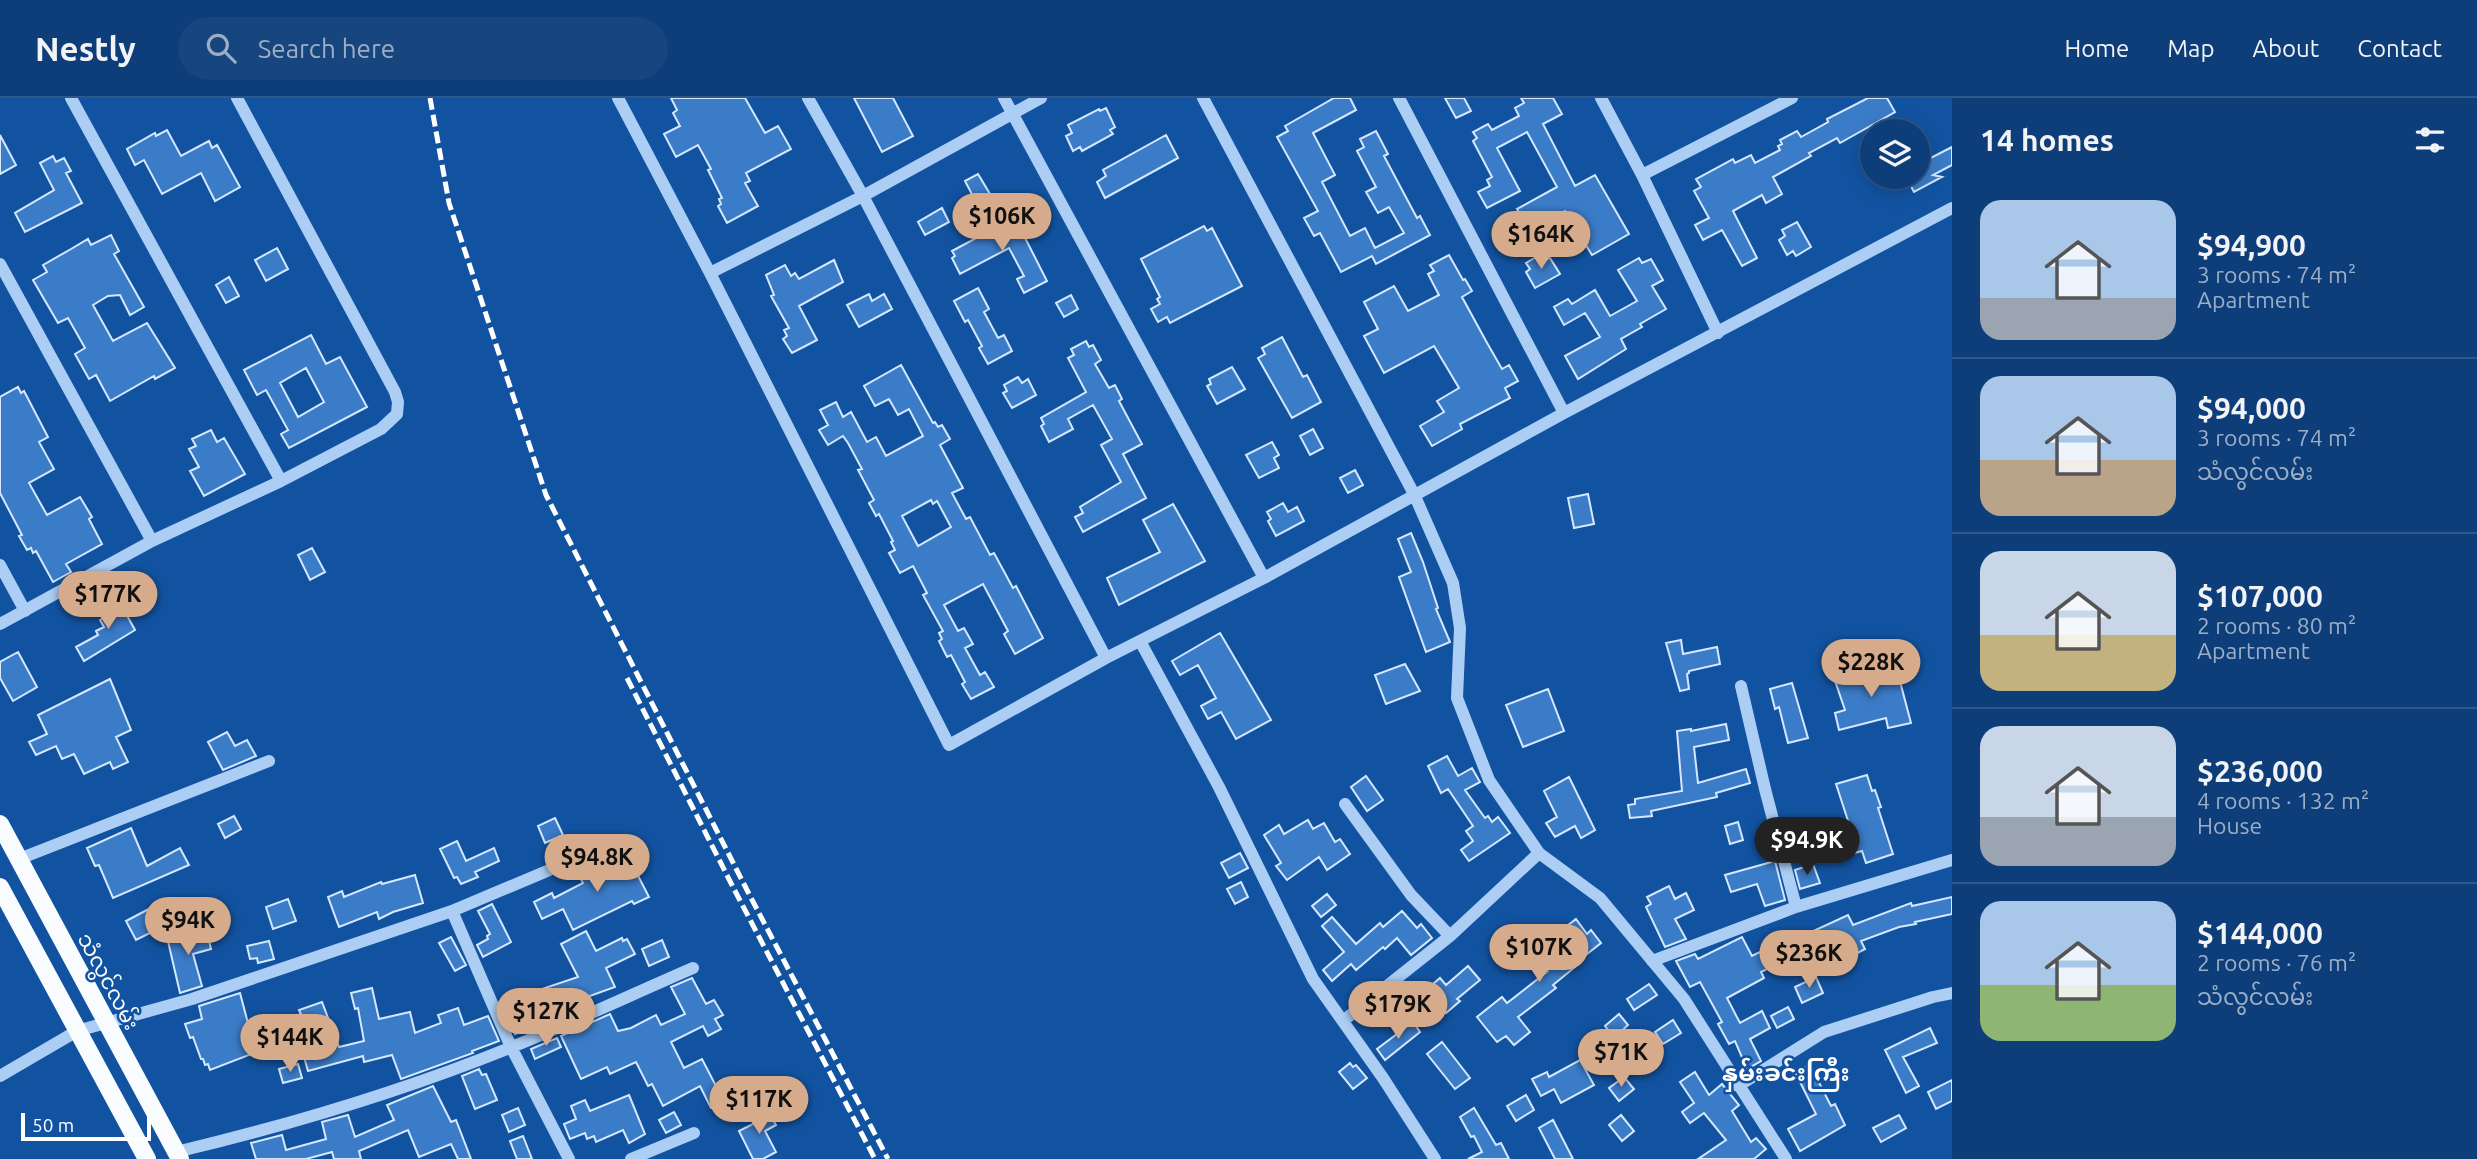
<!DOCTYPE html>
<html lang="en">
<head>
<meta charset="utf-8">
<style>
	:root { --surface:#0e3e79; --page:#17457e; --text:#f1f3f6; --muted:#9baec6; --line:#2e578a; --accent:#d6ab8b }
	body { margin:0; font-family:Ubuntu,"Noto Sans Myanmar",sans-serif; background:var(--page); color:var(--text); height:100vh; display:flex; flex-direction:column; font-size:26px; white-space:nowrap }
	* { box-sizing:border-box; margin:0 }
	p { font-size:23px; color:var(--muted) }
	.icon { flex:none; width:38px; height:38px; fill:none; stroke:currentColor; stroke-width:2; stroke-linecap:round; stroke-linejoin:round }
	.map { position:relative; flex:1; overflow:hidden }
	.side { display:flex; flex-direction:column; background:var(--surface); width:525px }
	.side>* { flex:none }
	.fabs { position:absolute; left:1860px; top:21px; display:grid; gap:14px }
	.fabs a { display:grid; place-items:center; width:70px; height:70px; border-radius:50%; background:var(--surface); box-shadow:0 4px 18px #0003,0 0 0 2px var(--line); font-size:35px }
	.scale { position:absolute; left:21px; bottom:18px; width:130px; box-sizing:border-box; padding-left:7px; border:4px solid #fff; border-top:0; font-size:19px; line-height:24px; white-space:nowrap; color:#fff; -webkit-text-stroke:5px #1253a1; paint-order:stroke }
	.price { position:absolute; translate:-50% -60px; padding:0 16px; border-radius:24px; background:var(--accent); color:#111; font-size:23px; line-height:46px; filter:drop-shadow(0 2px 4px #0008) }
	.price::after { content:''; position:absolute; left:50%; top:42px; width:21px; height:16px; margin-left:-10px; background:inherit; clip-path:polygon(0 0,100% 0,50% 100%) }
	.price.active { background:#222; color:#fff }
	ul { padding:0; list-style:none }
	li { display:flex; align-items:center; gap:21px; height:175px; padding:0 28px }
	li+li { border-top:2px solid var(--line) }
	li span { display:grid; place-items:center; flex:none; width:196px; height:140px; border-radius:21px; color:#555 }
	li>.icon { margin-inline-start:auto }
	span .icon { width:84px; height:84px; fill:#fffc; stroke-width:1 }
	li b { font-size:30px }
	h2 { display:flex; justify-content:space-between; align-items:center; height:84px; padding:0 28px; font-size:30px }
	header { display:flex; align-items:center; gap:42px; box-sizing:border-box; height:98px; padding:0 35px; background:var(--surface); border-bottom:2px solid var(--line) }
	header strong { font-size:33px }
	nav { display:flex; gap:38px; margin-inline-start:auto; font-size:24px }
	.search { width:490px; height:63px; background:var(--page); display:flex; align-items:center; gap:18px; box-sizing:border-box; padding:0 24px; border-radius:38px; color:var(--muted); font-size:26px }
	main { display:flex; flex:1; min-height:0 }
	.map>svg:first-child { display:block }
	.building { fill:#3b7cc8; stroke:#d5e8fe; stroke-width:2; fill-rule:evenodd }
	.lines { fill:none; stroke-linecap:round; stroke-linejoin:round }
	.minor { stroke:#accef5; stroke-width:12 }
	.major { stroke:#f9fcff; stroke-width:18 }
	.rail { stroke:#fff; stroke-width:5; stroke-dasharray:12 5; stroke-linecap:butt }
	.labels { text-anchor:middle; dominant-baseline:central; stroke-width:5; stroke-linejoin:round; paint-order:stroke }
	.street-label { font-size:21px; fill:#fff; stroke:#1253a1 }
	.quarter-label { font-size:24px; font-weight:bold; fill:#fff; stroke:#1253a1 }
</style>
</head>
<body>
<header>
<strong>Nestly</strong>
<div class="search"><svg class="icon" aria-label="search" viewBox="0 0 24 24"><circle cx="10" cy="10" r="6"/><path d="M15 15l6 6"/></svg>Search here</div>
<nav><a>Home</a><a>Map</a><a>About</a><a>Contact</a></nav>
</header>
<main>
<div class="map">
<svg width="1952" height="1061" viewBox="0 0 1952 1061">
	<rect width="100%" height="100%" fill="#1253a1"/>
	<!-- building -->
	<path class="building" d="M671,0H745L765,35L778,28L791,51L746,75L750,83L745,85L758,108L727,125L718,108L721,106L719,101L722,100L708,72L711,71L698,47L676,59L664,36L680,28L673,15L677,12Z
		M854,0H893L913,38L882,54Z
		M1334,0H1350L1356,12L1313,35L1335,77L1322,84L1350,138L1365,130L1375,150L1404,135L1389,109L1378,115L1366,94L1376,89L1357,53L1364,49L1360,41L1376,33L1388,56L1384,58L1417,120L1420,118L1430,137L1376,166L1372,158L1341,174L1320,135L1314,138L1304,120L1318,113L1277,39L1288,33L1285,28Z
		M1445,0H1464L1471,13L1456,20Z
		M1521,0H1553L1562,16L1543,26L1575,88L1595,77L1629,136L1592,157L1565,113L1530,133L1517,111L1557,89L1527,34L1497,50L1520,93L1487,110L1478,94L1490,88L1487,82L1492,79L1473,43L1477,40L1473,34L1488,26L1492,32L1519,18L1515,10L1524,5Z
		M1868,0H1887L1895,14L1840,45L1837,40L1809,55L1811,58L1773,79L1782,96L1766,105L1762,97L1733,113L1757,160L1742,168L1722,132L1703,142L1695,127L1709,120L1694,93L1701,89L1696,81L1733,61L1735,65L1751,57L1755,65L1780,52L1778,48L1782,46L1780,42L1797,33L1801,39L1828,24L1827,21Z
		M1106,10L1115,29L1110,32L1113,36L1082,53L1080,49L1073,53L1066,38L1072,35L1068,27L1099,11L1100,13Z
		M167,32L181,58L209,43L212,50L217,47L240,89L215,103L201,75L162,96L144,62L135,67L127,51L155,35L156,38Z
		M0,37L16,67L0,76Z
		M1166,37L1178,60L1105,100L1097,84L1106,78L1103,72Z
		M1952,49V67L1933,77L1942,79L1914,94L1906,79H1918V50L1925,63Z
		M53,58L56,64L64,60L71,73L66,75L82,105L25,134L15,115L54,92L40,65Z
		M978,76L990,96L976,104L965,83Z
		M942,110L949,124L925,137L918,124Z
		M1006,121L1010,128L1017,124L1047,183L1024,195L1017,181L1024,178L1009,150L960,176L952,160L955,158L952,153L984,136L982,133Z
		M1797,124L1811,149L1796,158L1793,153L1787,157L1779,142L1785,138L1782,132Z
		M1204,128L1207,133L1212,130L1242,188L1170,225L1167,219L1158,224L1151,211L1160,206L1157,201L1160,199L1141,161Z
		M111,137L119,153L114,156L144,209L130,217L120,197L108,198L93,207L113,243L147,225L175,270L155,281L154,278L110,303L96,277L89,281L75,256L85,250L68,220L58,225L33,182L47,174L43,167L71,151L88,141L91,147Z
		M277,150L288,171L266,183L255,162Z
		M1541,156L1545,162L1550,160L1560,176L1535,190L1526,174L1530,171L1526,165Z
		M1449,157L1463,182L1465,181L1472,193L1462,199L1486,243L1502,271L1509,267L1518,283L1505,290L1510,300L1460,326L1462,331L1432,348L1420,328L1444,314L1437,303L1459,290L1434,248L1384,275L1364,238L1378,231L1364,204L1394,188L1408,213L1439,197L1428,176L1434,173L1430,167Z
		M1639,160L1642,165L1651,161L1663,182L1652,188L1666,211L1640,226L1642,229L1621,241L1626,251L1578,281L1565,258L1600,239L1585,215L1564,227L1554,209L1568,201L1572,206L1595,192L1610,218L1637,203L1618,172Z
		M834,162L843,184L799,208L817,242L792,255L783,241L787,238L784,232L789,230L771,198L774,197L766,177L785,167L791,178L795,175L799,181Z
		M229,179L239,198L226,205L216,187Z
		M978,190L989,211L984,214L998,240L1004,237L1012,253L988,266L979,250L982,248L968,222L965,224L954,203Z
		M869,196L872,203L884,196L892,211L859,229L847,207Z
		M1071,197L1078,211L1064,219L1056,205Z
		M311,237L326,266L340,259L367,309L289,350L281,336L288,332L266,292L257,297L244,272ZM306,270L324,304L298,319L280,285Z
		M1282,239L1303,279L1307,277L1321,304L1292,320L1258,260L1265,256L1262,250Z
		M1086,243L1089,249L1093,247L1101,262L1095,266L1109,290L1115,287L1122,301L1119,303L1142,346L1123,356L1146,400L1083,434L1075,419L1083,415L1080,409L1121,384L1101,347L1112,341L1093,307L1068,321L1073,331L1049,344L1041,328L1044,326L1041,320L1086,294L1068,260L1074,257L1071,251Z
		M901,267L933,325L935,324L938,329L942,327L950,341L940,347L963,390L952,395L966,421L970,419L990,457L994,455L1013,490L1016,488L1043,540L1015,556L1004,536L1008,533L983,486L944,507L958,533L964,530L973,546L965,550L980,577L985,574L994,589L971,601L962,586L965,584L951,557L947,559L939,543L942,541L939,535L943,533L923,497L927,495L913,468L900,475L889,455L895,452L891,444L893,443L879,416L876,418L869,405L874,402L858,372L862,371L848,345L843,338L828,347L819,332L828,327L820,312L836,304L843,319L851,314L867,344L876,339L886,358L923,338L909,311L898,317L889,301L875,308L864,288ZM931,402L933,406L937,403L951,429L918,448L902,418Z
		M1232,269L1245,291L1217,306L1207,288L1211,286L1209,281Z
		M1018,279L1022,285L1028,281L1036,297L1012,310L1003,295L1007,293L1004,287Z
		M18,289L21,295L24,293L48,339L39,344L54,371L29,385L47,417L80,399L92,419L89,421L102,446L66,466L71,474L53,484L36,453L33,455L31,450L27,452L19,438L22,437L0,395V299Z
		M1313,331L1323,350L1310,357L1300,338Z
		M211,332L217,344L224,340L245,376L204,398L190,373L199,369L189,351L196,348L192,341Z
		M1272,344L1279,357L1274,360L1279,370L1259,380L1246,357Z
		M1355,372L1363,387L1348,395L1340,380Z
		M1588,396L1594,426L1574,430L1568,400Z
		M1283,405L1288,414L1297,409L1304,423L1276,438L1268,423L1271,421L1267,414Z
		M1173,406L1205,463L1119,507L1107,480L1160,454L1143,422Z
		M1411,435L1423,464L1438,510L1436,511L1450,544L1426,554L1399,479L1411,474L1398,441Z
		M312,450L325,474L310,482L298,457Z
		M119,503L135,532L84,563L76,549L98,537L96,533L104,529L100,522L105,519L102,513Z
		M1220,535L1271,622L1236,641L1221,614L1208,621L1201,608L1216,600L1198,567L1180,577L1172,563Z
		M1681,542L1683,556L1717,549L1720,566L1689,573V575L1687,576L1689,591L1680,593L1666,545Z
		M18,554L37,589L13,603L0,580V564Z
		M1405,566L1420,593L1386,606L1375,577Z
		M1855,569L1860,581L1897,572L1911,625L1888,630L1886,620L1839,632L1835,615L1845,612L1833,577Z
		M110,581L131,632L116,639L128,664L113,671L110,664L84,676L74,656L62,661L56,648L36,657L29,644L47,636L38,617Z
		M1792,585L1808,640L1788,645L1779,609L1775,611L1770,591Z
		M1548,591L1564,633L1523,649L1506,607Z
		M1726,626L1729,642L1694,649L1698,685L1746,671L1750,685L1716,695L1717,699L1651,713L1652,718L1630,720L1628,707L1635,706V701L1682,693L1677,633L1691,631V633Z
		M227,634L235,648L247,642L256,658L223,672L208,644Z
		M1447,658L1458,678L1472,670L1480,684L1465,692L1485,720L1488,718L1492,724L1498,719L1510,735L1469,763L1461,752L1473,743L1466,733L1473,728L1448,691L1441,695L1428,668Z
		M1867,677L1872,693L1875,692L1881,709L1878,710L1893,756L1866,765L1862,753L1821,764L1817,747L1853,738L1836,686Z
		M1366,678L1383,702L1367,713L1351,689Z
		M1569,679L1595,732L1581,740L1575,728L1555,739L1546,725L1557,719L1544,693Z
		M234,718L241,731L225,740L218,726Z
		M555,720L563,737L545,745L538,728Z
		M1308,722L1313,731L1324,725L1335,744L1340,741L1350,756L1327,772L1319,759L1287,782L1276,768L1281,765L1264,737L1279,727L1284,736Z
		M1738,724L1743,742L1730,746L1725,728Z
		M131,730L147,768L180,750L189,767L113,800L99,767L95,768L87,750Z
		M457,743L466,763L494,750L499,763L475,774L478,779L461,786L457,779L454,780L440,751Z
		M1240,755L1248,770L1229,780L1221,765Z
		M614,759L617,766L629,760L649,799L634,806L632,803L573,832L563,811L542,821L534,804L552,795L554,800L583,785L579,777Z
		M1775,763L1785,802L1765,808L1757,786L1731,794L1725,777Z
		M1813,766L1820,785L1800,791L1795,772Z
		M415,777L423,805L393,814L379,821L377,814L339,829L328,799L342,793L344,799L381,784L382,786Z
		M1241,784L1248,799L1235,806L1227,791Z
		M1669,788L1675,801L1686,795L1694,812L1675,821L1686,841L1665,849L1646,809L1651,806L1647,799Z
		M1327,796L1336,807L1321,819L1312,808Z
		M1952,799V816L1915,824L1916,826L1899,829L1861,843L1865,851L1852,858L1844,843L1810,859L1806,851L1761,874L1764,880L1727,900L1740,925L1762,913L1770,930L1750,941L1761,963L1747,971L1735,943L1729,946L1718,926L1722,924L1700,884L1690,889L1676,863L1695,856L1698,861L1742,839L1752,858L1792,838L1794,842L1848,817L1853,827L1911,805L1912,808Z
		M288,801L296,823L273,831L266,809Z
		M164,803L172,824L136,842L126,823Z
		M492,806L511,844L483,859L477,847L488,841L487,838L490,836L478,813Z
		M1402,813L1417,830L1421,826L1432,840L1411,857L1397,840L1385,851L1383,849L1356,872L1351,866L1332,883L1323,872L1344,854L1322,828L1332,819L1356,846L1380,825L1383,829Z
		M1576,821L1587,836L1591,832L1601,845L1573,867L1575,869L1553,887L1556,890L1518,919L1530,934L1514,947L1506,938L1497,944L1477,919L1502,899L1507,905L1548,873L1546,870L1557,862L1547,849L1561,838L1558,835Z
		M206,829L211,851L193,856L202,888L180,895L167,839Z
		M586,833L596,853L622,840L623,843L627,841L635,856L606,870L615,889L545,914L549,924L515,936L509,921L527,914L521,898L578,879L561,846Z
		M451,839L466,867L455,873L439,845Z
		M662,842L669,859L649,868L642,851Z
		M269,843L274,861L258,865L257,860L250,861L247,848Z
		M1468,868L1480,882L1457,901L1460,903L1446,915L1426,892L1440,880L1446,887Z
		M1816,879L1823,895L1802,905L1795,889Z
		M692,880L706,906L714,902L723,917L715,921L721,931L708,938L703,928L671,944L684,970L702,961L718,992L724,989L732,1004L718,1012L716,1008L711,1010L700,988L663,1008L652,986L648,988L636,964L610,976L607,969L581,981L561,938L610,916L618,933L631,930L656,917L661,927L685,916L671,889Z
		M1649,886L1657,897L1634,912L1627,901Z
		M372,890L379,921L410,914L415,935L441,925L438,917L458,910L464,927L488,918L499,943L472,953L473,955L401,981L392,957L364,964L363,958L308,973L298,938L210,972L208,966L205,967L203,961H201L193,939L190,940L185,926L202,921L199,908L240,895L249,929L252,928L255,933L301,916L299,912L322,904L339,949L364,943L358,910L355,911L351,895Z
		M1788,909L1794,921L1777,930L1771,918Z
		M1619,916L1628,927L1614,940L1605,928Z
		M1673,922L1681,935L1663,946L1655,934Z
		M1413,924L1420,934L1385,962L1377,951Z
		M1930,930L1937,945L1903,959L1919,988L1906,995L1885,952Z
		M557,940L561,949L535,961L531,951Z
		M1442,944L1470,980L1455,991L1427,956Z
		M1580,962L1594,987L1561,1005L1554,991L1541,998L1532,981L1547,974L1549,979Z
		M1350,965L1353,969L1356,967L1367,980L1353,991L1339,974Z
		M298,966L302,980L283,985L279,971Z
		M1810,967L1831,1008L1835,1006L1845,1027L1800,1053L1788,1031L1816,1016L1795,974Z
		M479,971L482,977L486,976L497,1002L475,1011L462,978Z
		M1695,974L1709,997L1722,986L1739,1007L1732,1013L1751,1044L1756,1040L1766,1051L1754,1061H1698L1726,1042L1704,1015L1690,1025L1682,1014L1694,1005L1680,984Z
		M1624,979L1634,991L1619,1003L1609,990Z
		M1952,982V1003L1936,1011L1928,994Z
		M433,988L451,1024L456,1022L471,1061H458L451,1046L419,1059L408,1032L359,1053L361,1061H334L332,1054L306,1061H256L251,1045L282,1037L286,1052L326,1041L322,1024L348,1017L355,1039L394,1022L387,1007Z
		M629,997L645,1036L629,1045L623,1032L596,1044L594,1038L587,1041L585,1035L570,1041L564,1026L576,1021L571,1008L585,1002L590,1013Z
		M1526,997L1534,1012L1516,1023L1507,1008Z
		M518,1010L525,1027L509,1034L502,1017Z
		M1474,1010L1496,1047L1501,1045L1509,1061H1468L1482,1054L1474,1038L1471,1039L1460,1019Z
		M767,1011L776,1027L765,1033L776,1054L763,1061H753L739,1033L757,1024L754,1018Z
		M674,1014L681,1027L666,1035L659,1022Z
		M1621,1017L1634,1033L1622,1043L1609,1027Z
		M1899,1017L1906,1030L1881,1044L1873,1030Z
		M1553,1022L1573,1061H1555L1539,1030Z
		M523,1038L532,1061H517L510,1043Z"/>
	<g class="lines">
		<!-- minor -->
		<path class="minor" d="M71,0L281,383
			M618,0L710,175L949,647L1106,560L1264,480L1564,315L1952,110
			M808,0L863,98L1106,560
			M1004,0L1264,480
			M1203,0L1414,396L1453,485L1460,530L1457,600L1489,682L1539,755L1600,800L1684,901L1786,1061
			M1399,0L1564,315
			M1601,0L1642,77L1718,235
			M1642,77L1792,0
			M0,166L152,443
			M710,175L863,98L1041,0
			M0,467L25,513
			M0,526L152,443L281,383L381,331L397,316L398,304L395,294L237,0
			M1140,543L1219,689L1313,881L1383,980L1435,1061
			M1741,588L1765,691L1796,809
			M1345,706L1411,797L1450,838
			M19,761L269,663
			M452,813L511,949L569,1061
			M1652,863L1796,809L1952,762
			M1343,923L1450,838L1539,755
			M0,978L77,933L192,901L452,813L611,746
			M1738,988L1824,934L1933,899L1952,895
			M176,1054C290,1027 403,993 512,949C573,924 633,896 693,870
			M631,1061L694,1035"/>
		<!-- major -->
		<path class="major" d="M0,726L180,1061
			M0,789L147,1061"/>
		<!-- rail -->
		<path class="rail" d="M430,0L449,105L546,397L749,796L888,1061
			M627,580L734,791L875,1061"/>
	</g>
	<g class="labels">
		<!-- street labels -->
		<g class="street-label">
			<text transform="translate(109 883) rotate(62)">သံလွင်လမ်း</text>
		</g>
		<!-- quarter labels -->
		<g class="quarter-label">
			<text x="1786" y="974">နှမ်းခင်းကြီး</text>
		</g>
	</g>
</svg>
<div class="fabs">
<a><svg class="icon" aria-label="layers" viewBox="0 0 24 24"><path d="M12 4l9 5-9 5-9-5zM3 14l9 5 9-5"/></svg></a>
</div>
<div class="scale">50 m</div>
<b class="price" style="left:1002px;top:155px">$106K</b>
<b class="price" style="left:1541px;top:173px">$164K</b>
<b class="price" style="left:108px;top:533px">$177K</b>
<b class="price" style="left:1871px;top:601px">$228K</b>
<b class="price active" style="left:1807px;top:779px">$94.9K</b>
<b class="price" style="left:597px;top:796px">$94.8K</b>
<b class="price" style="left:188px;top:859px">$94K</b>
<b class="price" style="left:1539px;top:886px">$107K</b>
<b class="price" style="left:1809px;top:892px">$236K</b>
<b class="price" style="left:1398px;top:943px">$179K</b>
<b class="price" style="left:546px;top:950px">$127K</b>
<b class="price" style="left:290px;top:976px">$144K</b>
<b class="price" style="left:1621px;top:991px">$71K</b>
<b class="price" style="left:759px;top:1038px">$117K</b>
</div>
<section class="side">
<h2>14 homes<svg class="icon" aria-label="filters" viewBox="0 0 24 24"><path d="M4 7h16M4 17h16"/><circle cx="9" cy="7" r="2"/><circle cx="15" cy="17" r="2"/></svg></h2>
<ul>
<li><span style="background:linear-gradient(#a9c7e8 70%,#9aa5b1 0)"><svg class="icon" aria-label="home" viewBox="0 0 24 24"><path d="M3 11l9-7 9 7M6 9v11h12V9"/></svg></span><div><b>$94,900</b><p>3 rooms · 74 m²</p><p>Apartment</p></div></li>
<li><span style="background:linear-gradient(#a9c7e8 60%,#b9a48a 0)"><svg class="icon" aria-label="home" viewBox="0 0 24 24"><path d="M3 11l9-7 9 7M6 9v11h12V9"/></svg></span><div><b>$94,000</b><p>3 rooms · 74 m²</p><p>သံလွင်လမ်း</p></div></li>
<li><span style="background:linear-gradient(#c9d6e8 60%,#c2b280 0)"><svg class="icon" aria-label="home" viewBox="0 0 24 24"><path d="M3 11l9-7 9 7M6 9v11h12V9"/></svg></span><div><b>$107,000</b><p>2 rooms · 80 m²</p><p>Apartment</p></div></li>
<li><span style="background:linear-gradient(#c9d6e8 65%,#9aa5b1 0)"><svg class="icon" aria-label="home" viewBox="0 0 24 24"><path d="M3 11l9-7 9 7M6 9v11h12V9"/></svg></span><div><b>$236,000</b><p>4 rooms · 132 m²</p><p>House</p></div></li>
<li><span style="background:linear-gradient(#a9c7e8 60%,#8fb573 0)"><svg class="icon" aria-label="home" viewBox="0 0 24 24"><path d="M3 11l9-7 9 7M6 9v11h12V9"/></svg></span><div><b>$144,000</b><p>2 rooms · 76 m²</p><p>သံလွင်လမ်း</p></div></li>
</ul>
</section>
</main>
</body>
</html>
